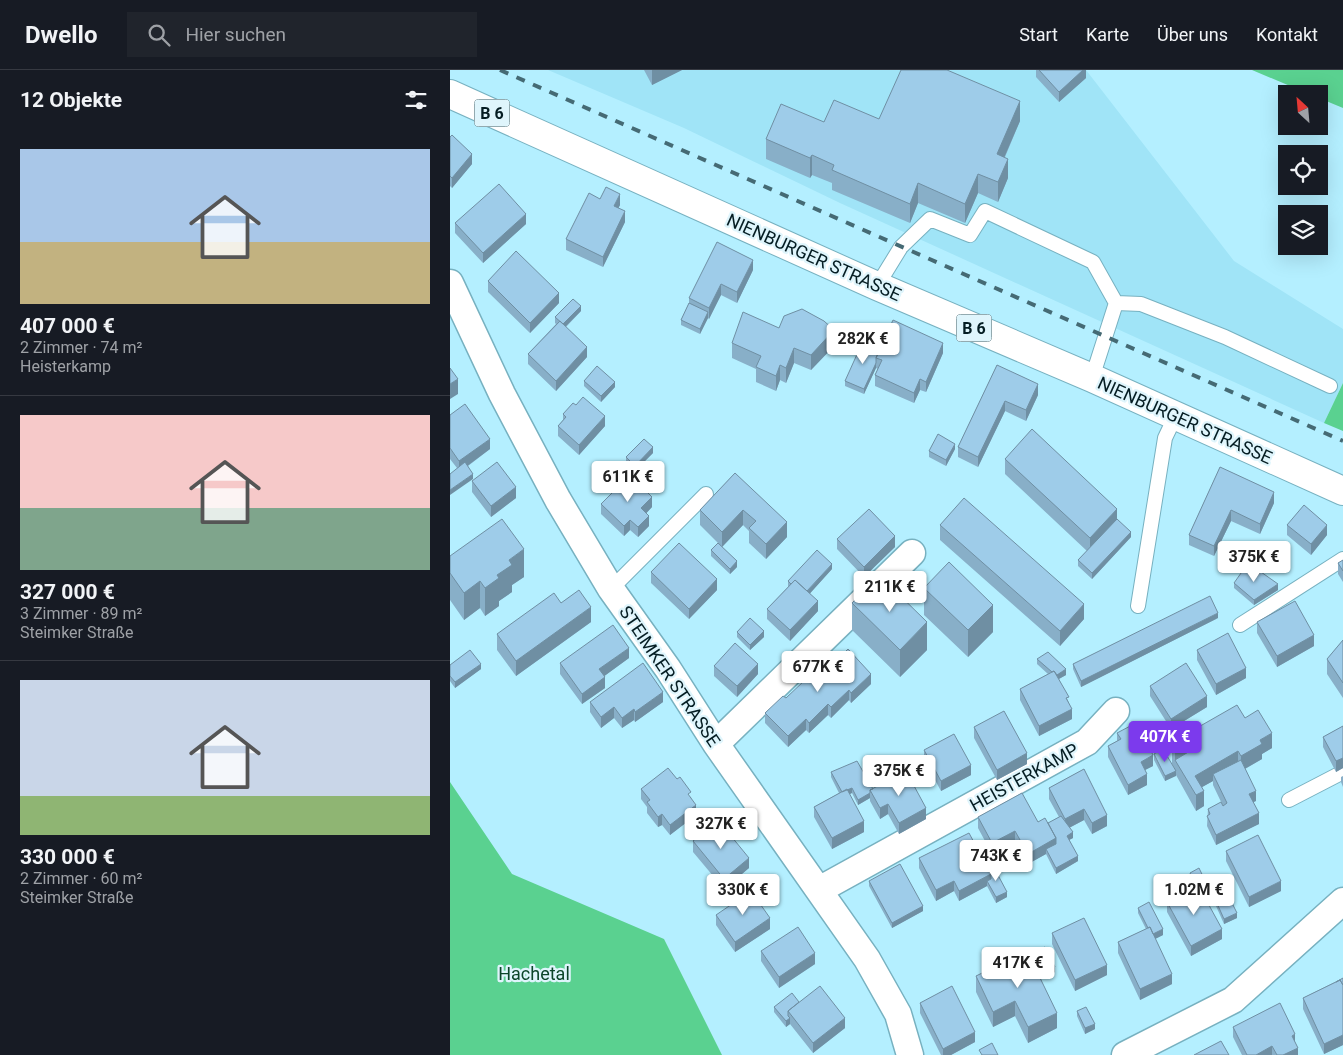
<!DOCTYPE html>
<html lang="de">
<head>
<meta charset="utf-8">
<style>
	:root { --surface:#171b24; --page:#20242c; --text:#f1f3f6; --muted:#9ea1a6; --line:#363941; --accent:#7c3aed }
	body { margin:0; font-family:Roboto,sans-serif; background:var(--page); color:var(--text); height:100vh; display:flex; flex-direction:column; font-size:19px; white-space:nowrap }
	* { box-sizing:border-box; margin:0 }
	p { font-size:16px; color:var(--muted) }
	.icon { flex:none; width:28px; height:28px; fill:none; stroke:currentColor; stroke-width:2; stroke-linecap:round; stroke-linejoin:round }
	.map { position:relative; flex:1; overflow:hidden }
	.drawer { display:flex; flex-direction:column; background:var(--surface); width:450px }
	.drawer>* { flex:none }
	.needle { width:32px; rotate:334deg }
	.fabs { position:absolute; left:828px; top:15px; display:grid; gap:10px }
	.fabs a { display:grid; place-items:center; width:50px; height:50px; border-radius:0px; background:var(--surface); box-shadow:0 5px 20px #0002; font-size:25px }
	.price { position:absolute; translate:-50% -42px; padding:0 11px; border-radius:5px; background:#fff; color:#222; font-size:16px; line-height:32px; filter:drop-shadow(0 1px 2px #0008) }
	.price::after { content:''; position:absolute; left:50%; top:30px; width:15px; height:11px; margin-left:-8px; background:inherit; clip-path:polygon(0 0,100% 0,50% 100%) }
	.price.active { background:var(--accent); color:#fff }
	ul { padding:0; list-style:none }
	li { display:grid; align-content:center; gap:10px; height:265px; padding:0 20px }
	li+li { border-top:1px solid var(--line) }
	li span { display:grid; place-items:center; height:155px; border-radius:0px; color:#555 }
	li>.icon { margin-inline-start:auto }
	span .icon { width:90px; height:90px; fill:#fffc; stroke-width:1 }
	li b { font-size:21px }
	h2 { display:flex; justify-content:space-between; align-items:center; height:60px; padding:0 20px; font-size:21px }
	header { display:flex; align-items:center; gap:30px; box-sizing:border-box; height:70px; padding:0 25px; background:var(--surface); border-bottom:1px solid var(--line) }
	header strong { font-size:24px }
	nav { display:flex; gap:28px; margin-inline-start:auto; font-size:18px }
	.search { width:350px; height:45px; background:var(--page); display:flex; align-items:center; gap:12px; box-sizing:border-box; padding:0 18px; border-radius:0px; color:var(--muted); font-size:19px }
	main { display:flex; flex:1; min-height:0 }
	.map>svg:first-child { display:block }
	.built { fill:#a0e4f7 }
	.green { fill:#5ad190 }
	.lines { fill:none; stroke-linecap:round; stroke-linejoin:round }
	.service-casing { stroke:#77b1c0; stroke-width:16 }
	.minor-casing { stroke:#77b1c0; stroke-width:29 }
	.primary-casing { stroke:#77b1c0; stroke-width:30 }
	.service { stroke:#fff; stroke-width:14 }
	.minor { stroke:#fff; stroke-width:26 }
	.primary { stroke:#fff; stroke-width:28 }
	.rail { stroke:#456a74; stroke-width:4; stroke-dasharray:9 9; stroke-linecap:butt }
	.wall { fill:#88afc8 }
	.shaded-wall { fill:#6f8fa3 }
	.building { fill:#9ecce9; stroke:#6f8fa3 }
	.labels { text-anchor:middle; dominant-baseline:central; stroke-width:4.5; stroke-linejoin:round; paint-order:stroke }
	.shield { fill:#dff5fc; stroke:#465e64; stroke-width:1 }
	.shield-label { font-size:16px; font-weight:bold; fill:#051d23 }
	.street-label { font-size:18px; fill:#051d23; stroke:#dff5fc }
	.park-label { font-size:18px; fill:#0c4529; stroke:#dff5fc }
</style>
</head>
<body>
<header>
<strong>Dwello</strong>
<div class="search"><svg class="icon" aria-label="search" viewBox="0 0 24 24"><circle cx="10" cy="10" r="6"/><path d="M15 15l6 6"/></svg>Hier suchen</div>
<nav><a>Start</a><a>Karte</a><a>Über uns</a><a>Kontakt</a></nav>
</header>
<main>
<section class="drawer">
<h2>12 Objekte<svg class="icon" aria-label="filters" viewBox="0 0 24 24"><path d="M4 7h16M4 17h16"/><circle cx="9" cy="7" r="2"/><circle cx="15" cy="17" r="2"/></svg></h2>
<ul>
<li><span style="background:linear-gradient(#a9c7e8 60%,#c2b280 0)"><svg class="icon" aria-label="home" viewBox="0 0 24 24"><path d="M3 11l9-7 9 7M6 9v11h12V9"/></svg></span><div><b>407 000 €</b><p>2 Zimmer · 74 m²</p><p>Heisterkamp</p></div></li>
<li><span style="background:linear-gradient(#f6c9c9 60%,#7fa58c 0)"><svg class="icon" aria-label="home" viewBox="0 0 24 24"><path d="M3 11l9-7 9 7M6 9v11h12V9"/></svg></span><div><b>327 000 €</b><p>3 Zimmer · 89 m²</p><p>Steimker Straße</p></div></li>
<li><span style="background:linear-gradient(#c9d6e8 75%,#8fb573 0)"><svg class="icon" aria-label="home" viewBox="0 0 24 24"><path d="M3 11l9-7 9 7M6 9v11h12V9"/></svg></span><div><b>330 000 €</b><p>2 Zimmer · 60 m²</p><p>Steimker Straße</p></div></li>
</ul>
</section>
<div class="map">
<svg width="893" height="985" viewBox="0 0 893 985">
	<rect width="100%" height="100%" fill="#b4efff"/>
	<!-- built -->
	<path class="built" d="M98,0H636L784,191L893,259V313L874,353L390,133L234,58Z"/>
	<!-- green -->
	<path class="green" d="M802,0H893V38L869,28V24H859Z
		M893,313V361L874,353Z
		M0,712L62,804L214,869L272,985H0Z"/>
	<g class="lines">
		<!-- service casing -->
		<g class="service-casing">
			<path id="service" d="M427,216L451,177L480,149L520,165L535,141L643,192L666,233L642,308
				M666,233L691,234L775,267L880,316
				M161,519L256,424
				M688,536L715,368L726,345
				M790,555L893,489
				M839,730L893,702"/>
		</g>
		<!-- minor casing -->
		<g class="minor-casing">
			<path id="minor" d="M0,213L52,324L108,430L161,519L218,599L266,674L417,889L448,944L460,985
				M266,674L462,483
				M369,820L637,672L666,641
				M675,985L783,930L893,831"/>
		</g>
		<!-- primary casing -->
		<g class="primary-casing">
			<path id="primary" d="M0,24L427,216L642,308L893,421"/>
		</g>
		<!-- service -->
		<use href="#service" class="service"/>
		<!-- minor -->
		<use href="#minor" class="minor"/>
		<!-- primary -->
		<use href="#primary" class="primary"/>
		<!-- rail -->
		<path class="rail" d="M50,0L893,371"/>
	</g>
	<!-- wall -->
	<path class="wall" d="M194,0H232L202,15Z
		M586,0H636V8L609,32L586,7Z
		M429,49L570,51L555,87L558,108L548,132L528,123L515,153L468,133L460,153L382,120V113L362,105L360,108L316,89V69L374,52Z
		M0,67L22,94L2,118L0,116Z
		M150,129L170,135L168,138L175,152L153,197L116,180V169Z
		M5,153L76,154L33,193L5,163Z
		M303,200L287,233L271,225L259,249L258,248L250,264L231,255V250L239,233V228Z
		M38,211L109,233L80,263L38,222Z
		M131,241L116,257L137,287L106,321L78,294V284L106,254L105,253V247Z
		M329,258L384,276L361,300L344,293L336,313L330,310L326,321L306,312V299L282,288V273Z
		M430,279L493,283L476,322L470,320L464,333L425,316V305L428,299L426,298L414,324L395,316V311Z
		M547,295L588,325L576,351L555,341L528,397L508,387V377Z
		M134,311L165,317L151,332L134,316Z
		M113,344L155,356L129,385L108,366V356L113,350Z
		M0,345L40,379L18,396L23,409L7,398L0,389Z
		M505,379L496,396L479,387V381Z
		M203,383L185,401L176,392V387Z
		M555,389L667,449L681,467L642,509L628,496V490L637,481L555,404Z
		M770,397L824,433L810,464L781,451L764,486L739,475V465Z
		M285,403L337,467L316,489L299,473V461L293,455L272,477L250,455V440Z
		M22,411L66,428L41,447L22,422Z
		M151,434L202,437L196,443L199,456L188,467L180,460L174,466L151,444Z
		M490,455L634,549L610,576L490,470Z
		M837,455L877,465L861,485L837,465Z
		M387,469L445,477L414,507L387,479Z
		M261,480L287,497L280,504L261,486Z
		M0,486L74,507L62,515V522L49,531V536L35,546L30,538L14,550L0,530Z
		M893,490V512L888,504V493Z
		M382,499L360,523L368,541L340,571L317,549V539L338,517V511Z
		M201,502L267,520L239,549L201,513Z
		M784,513L828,520L804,535L784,518Z
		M474,518L543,562L518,587L474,545Z
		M111,533L141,552L66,606L47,580V564Z
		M402,533L477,580L450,607L402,560Z
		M768,548L631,617L623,599V594Z
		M807,552L864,576L827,597L807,563Z
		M287,562L314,567L300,580L287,567Z
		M893,570V628L877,604V589Z
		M747,580L796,608L766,625L747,590Z
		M179,588L154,606L155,618L132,634L110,604V593Z
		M587,589L616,605L609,609L619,633L622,649L589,666L570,630V619L598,604L587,594Z
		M0,595L31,599L5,618L0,611Z
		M264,596L308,604L287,627L264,606Z
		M378,599L421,614L401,633L399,630L381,648L378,645L359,663L356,660L338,677L315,653V643Z
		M700,616L757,637L721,659L700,626Z
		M140,632H213L185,652L184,650L172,658L164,648L151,658L140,642Z
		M795,648L822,678L812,684V689L795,699L806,731L803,732L809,754L766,775L757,756L758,739L773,736L763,715V711L752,717L754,736L746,741L726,705L715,711L704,690V684L725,700V698V699L722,694V679L738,669V663Z
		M893,656V698L886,702L873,677V667Z
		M524,657L577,694L547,710L524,668Z
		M667,663L703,696L695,700L697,715L678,725L658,687V676L667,671Z
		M474,680L521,705L491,721L474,690Z
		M634,699L657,756L642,764L634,750L619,758L623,768L619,770L628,791L606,804L596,784L578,794L565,771L542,784L528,758V747L598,753L609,747L599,729V718Z
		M381,702L423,719L476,749L449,764L438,744L430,749L420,731V728L408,735L402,723L399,724L414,762L382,779L364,747V737L389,723L381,707Z
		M893,706V717L891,712V707Z
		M191,719L241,727L246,745L220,765L212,755L208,757L197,743V737L191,729Z
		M243,771L299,798L274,819L243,782Z
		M776,781L831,821L799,837L776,791Z
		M469,788L536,795L557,827L546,833L537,816L509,831L504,821L486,831L469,798Z
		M740,803L759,824L754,826L772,869L741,886L717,842V832L744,817L740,809Z
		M419,811L473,841L442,858L419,816Z
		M766,831L787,848L774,854L766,836Z
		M688,838L713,865L705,869L722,914L690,930L668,883V872L696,859L688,843Z
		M266,845L320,859L285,882L266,855Z
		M602,863L657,905L625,921L602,874Z
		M311,881L365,894L329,918L311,891Z
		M579,884L605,902L591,909L607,958L578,973L565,946L543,957L526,922V906Z
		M893,908V975L874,984L853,939V928Z
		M349,932L395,958L363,983L340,954L336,957L324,942V937Z
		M470,933L525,972L501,985H491L470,943Z
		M627,941L645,959L635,964L627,946Z
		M783,957L845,972L848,985H792L783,967Z"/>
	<!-- shaded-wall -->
	<path class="shaded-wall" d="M202,0H232L202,15Z
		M633,0H636V8L609,32V22Z
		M570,31V51L547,104V84Z
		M22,84V94L2,118V108Z
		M362,85V105L360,108V88Z
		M558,89V108L548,132V112Z
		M528,104V123L515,153V134Z
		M468,113V133L460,153V134Z
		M170,124V135L164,147V136Z
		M175,141V152L153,197V187Z
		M76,144V154L33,193V183Z
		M303,190V200L287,233V222Z
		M271,214V225L259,249V238Z
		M109,223V233L80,263V253Z
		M131,236V241L112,260V255Z
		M258,242V248L250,264V259Z
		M384,260V276L361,300V285Z
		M493,273V283L476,322V312Z
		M137,277V287L106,321V311Z
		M344,278V293L336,313V298Z
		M426,293V298L414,324V319Z
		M330,295V310L326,321V306Z
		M8,309V324L0,329V314Z
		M470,309V320L464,333V323Z
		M165,312V317L151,332V326Z
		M588,314V325L576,351V340Z
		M555,331V341L528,397V387Z
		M155,346V356L129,385V375Z
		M40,369V379L9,402V391Z
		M505,374V379L496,396V390Z
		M203,377V383L185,401V396Z
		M23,404V409L0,425V420Z
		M66,417V428L41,447V436Z
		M824,422V433L810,464V454Z
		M202,427V437L191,449V438Z
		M667,439V454L640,483V468Z
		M293,440V455L272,477V462Z
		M781,440V451L764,486V476Z
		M199,446V456L188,467V457Z
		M180,450V460L174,466V456Z
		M337,452V467L316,489V474Z
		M877,455V465L861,485V474Z
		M681,462V467L642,509V503Z
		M445,466V477L414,507V497Z
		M74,479V507L62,515V522L49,531V536L35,546V518L47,505L59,490Z
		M287,491V497L280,504V499Z
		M382,494V499L355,529V524Z
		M267,509V520L239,549V539Z
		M30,511V538L14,550V523Z
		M828,514V520L804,535V530Z
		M368,531V541L340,571V560Z
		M634,534V549L610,576V561Z
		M543,535V562L518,587V560Z
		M141,537V552L66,606V591Z
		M768,543V548L631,617V611Z
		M477,552V580L450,607V580Z
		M314,561V567L300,580V575Z
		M864,565V576L827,597V586Z
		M179,578V588L149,610V599Z
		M31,594V599L5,618V612Z
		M308,594V604L287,627V616Z
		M796,598V608L766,625V614Z
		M616,599V605L605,611V606Z
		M421,604V614L401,633V623Z
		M155,607V618L132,634V624Z
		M399,620V630L381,648V637Z
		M213,622V632L185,652V642Z
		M757,626V637L721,659V649Z
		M378,634V645L359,663V653Z
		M164,637V648L151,658V647Z
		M184,639V650L172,658V648Z
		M622,639V649L589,666V656Z
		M356,649V660L338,677V666Z
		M822,663V678L812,684V689L791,701V686L810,670Z
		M743,673V688L725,690V699V683Z
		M788,681V696L763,704V711L745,721V706Z
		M577,683V694L547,710V700Z
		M703,685V696L691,702V692Z
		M893,688V698L886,702V691Z
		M521,695V705L491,721V711Z
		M726,701V706L715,711V706Z
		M697,704V715L678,725V715Z
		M402,718V723L392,728V723Z
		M754,721V736L746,741V725Z
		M806,721V731L799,734V724Z
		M420,723V728L408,735V730Z
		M438,734V744L430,749V738Z
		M246,735V745L220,765V755Z
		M476,738V749L449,764V753Z
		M634,739V750L615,760V749Z
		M809,743V754L766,775V765Z
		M212,744V755L208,757V747Z
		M657,745V756L642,764V753Z
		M414,751V762L382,779V768Z
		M565,761V771L542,784V773Z
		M623,762V768L617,771V766Z
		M606,768V779H596V784L578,794V784Z
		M628,786V791L606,804V798Z
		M299,788V798L274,819V809Z
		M541,804V814L537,811V816L509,831V821Z
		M504,811V821L486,831V820Z
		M831,811V821L799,837V827Z
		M759,819V824L750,828V823Z
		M557,822V827L546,833V827Z
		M473,836V841L442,858V853Z
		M787,843V848L774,854V849Z
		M320,848V859L285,882V872Z
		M713,859V865L701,871V865Z
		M772,859V869L741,886V876Z
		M365,883V894L329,918V907Z
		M657,895V905L625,921V910Z
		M605,897V902L585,912V907Z
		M722,904V914L690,930V919Z
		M565,931V946L543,957V942Z
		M607,943V958L578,973V957Z
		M340,948V954L336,957V951Z
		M395,948V958L363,983V973Z
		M645,954V959L635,964V958Z
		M525,962V972L501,985H493V979Z
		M845,964V974L842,966Z
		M893,965V975L874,984V974Z
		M822,976V985H806Z
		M848,978V985H833Z"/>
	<!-- building -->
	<path class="building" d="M451,0H497L570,31L547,84L558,89L548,112L528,104L515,134L468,113L460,134L382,100L384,95L362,85L360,88L316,69L331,34L374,52L384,30L429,49Z
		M589,0H633L609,22Z
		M2,65L22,84L2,108L0,106V67Z
		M49,114L76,144L33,183L5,153Z
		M156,117L170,124L164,136L175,141L153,187L116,169L139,123L150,129Z
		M267,172L303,190L287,222L271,214L259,238L239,228Z
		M66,181L109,223L80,253L38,211Z
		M123,229L131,236L113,254L105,247Z
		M239,233L258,242L250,259L231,250Z
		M352,239L374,251L384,260L361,285L344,278L336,298L330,295L326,306L306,297L311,286L282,273L293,242L329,258L334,246Z
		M443,250L493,273L476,312L470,309L464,323L425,305L432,290L426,288Z
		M110,251L137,277L106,311L78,284Z
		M413,271L430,279L426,288V293L414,319L395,311Z
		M547,295L588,314L576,340L555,331L528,387L508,377Z
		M147,296L165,312L151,326L134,311Z
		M0,298L8,309L0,314Z
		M133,327L155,346L129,375L108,356L116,347L113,344L123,333L126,335Z
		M15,334L40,369L9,391L0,378V345Z
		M582,359L667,439L640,468L555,389Z
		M488,364L505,374L496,390L479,381Z
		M194,369L203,377L185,396L176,387Z
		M15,392L23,404L0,420V404Z
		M47,392L66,417L41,436L22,411Z
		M770,397L824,422L810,454L781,440L764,476L739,465Z
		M285,403L337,452L316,474L299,458L306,451L293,440L272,462L250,440Z
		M180,405L202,427L191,438L199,446L188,457L180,450L174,456L151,434Z
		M514,428L634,534L610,561L490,455Z
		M854,435L877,455L861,474L837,455Z
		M419,439L445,466L414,497L387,469Z
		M52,449L74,479L59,490L62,495L47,505L49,508L35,518L30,511L14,523L0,503V486Z
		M667,449L681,462L642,503L628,490Z
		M229,473L267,509L239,539L201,502Z
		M268,473L287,491L280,499L261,480Z
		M367,480L382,494L357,521L345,510L341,514L338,511Z
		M893,490V501L888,493Z
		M499,492L543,535L518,560L474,518Z
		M796,496L808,505L811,502L828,514L804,530L784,513Z
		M429,505L477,552L450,580L402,533Z
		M345,510L368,531L340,560L317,539Z
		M129,520L141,537L66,591L47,564L104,523L111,533Z
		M760,526L768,543L631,611L623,594Z
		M845,531L864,565L827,586L807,552Z
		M300,548L314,561L300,575L287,562Z
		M163,555L179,578L149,599L155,607L132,624L110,593Z
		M778,563L796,598L766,614L747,580Z
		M893,570V613L877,589Z
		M285,573L308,594L287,616L264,596Z
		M398,579L421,604L401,623L399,620L381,637L378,634L359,653L356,649L338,666L315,643L333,626L336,628L355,610L357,613L375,596L378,599Z
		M20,580L31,594L5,612L0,606V595Z
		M598,582L616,599L607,605L604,601L602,602L587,589Z
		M193,593L213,622L185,642L184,639L172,648L164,637L151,647L140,632Z
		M736,593L757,626L721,649L700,616Z
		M604,601L619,627L616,628L622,639L589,656L570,619Z
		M787,635L795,648L808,640L822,663L810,670L812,674L791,686L788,681L745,706L754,721L746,725L725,690L745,678L743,673L725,683L722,679L741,668L738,663Z
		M554,641L577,683L547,700L524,657Z
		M686,653L703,685L691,692L697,704L678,715L658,676L671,669L667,663Z
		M893,656V688L886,691L873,667Z
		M504,664L521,695L491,711L474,680Z
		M713,679L726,701L715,706L704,684Z
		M791,690L806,721L799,724L809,743L766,765L757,746L760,744L758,739L771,732L773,736L777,733L763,704Z
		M407,691L423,719L420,720V723L408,730L402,718L392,722L381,702Z
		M218,698L227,709L230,707L241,722L238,724L246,735L220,755L212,744L208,747L197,732L200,730L191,719Z
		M634,699L657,745L642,753L634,739L615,749L599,718Z
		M456,701L476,738L449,753L438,734L430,738L420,720Z
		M397,719L414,751L382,768L364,737Z
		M572,723L588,752L595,748L606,768L578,784L565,761L542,773L528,747Z
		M611,746L623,762L617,766L628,786L606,798L596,779L606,774V768L598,753Z
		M268,750L299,788L274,809L243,771Z
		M519,763L541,804L509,821L504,811L486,820L469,788Z
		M808,765L831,811L799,827L776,781Z
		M541,792L557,822L546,827L537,811L541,809V804L536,795Z
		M450,794L473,836L442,853L419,811Z
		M749,798L759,819L752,822L748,815L746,816L740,803Z
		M748,815L772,859L741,876L717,832Z
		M301,821L320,848L285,872L266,845Z
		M778,825L787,843L774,849L766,831Z
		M699,832L713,859L703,864L700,857L698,858L688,838Z
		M634,848L657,895L625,910L602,863Z
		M348,857L365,883L329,907L311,881Z
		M700,857L722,904L690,919L668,872Z
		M595,877L605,897L589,905L579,884Z
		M577,881L607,943L578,957L565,931L543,942L526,906Z
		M893,908V915L890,910L886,912Z
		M890,910L893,915V965L874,974L853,928Z
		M370,916L395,948L363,973L338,941Z
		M502,916L525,962L493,979L470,933Z
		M342,923L349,932L338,941V946L340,948L336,951L324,937Z
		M830,933L845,964L842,966L848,978L833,985H827L822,976L806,985H797L783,957Z
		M636,937L645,954L635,958L627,941Z
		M771,971L779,985H744Z
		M542,973L548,985H532L529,980Z"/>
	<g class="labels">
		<!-- shield labels -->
		<g class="shield">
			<rect x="24.5" y="29.5" width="35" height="27" rx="4"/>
			<rect x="506.5" y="244.5" width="35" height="27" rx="4"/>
		</g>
		<g class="shield-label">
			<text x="42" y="43">B 6</text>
			<text x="524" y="258">B 6</text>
		</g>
		<!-- street labels -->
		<g class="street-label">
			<text transform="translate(364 187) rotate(24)">NIENBURGER STRASSE</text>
			<text transform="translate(735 350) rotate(24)">NIENBURGER STRASSE</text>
			<text transform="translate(220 606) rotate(56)">STEIMKER STRASSE</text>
			<text transform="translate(574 707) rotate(-29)">HEISTERKAMP</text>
		</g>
		<!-- park labels -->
		<g class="park-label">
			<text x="84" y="903">Hachetal</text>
		</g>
	</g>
</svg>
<div class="fabs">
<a><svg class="needle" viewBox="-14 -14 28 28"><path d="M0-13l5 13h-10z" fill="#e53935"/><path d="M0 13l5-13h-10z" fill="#9ea1a6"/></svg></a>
<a><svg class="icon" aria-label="locate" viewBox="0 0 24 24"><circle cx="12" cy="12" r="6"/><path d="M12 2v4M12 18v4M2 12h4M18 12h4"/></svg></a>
<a><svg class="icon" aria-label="layers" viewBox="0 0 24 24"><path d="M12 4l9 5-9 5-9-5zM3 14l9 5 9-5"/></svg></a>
</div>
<b class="price" style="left:413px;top:295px">282K €</b>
<b class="price" style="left:178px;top:433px">611K €</b>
<b class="price" style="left:804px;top:513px">375K €</b>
<b class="price" style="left:440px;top:543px">211K €</b>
<b class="price" style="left:368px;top:623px">677K €</b>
<b class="price active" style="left:715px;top:693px">407K €</b>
<b class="price" style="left:449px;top:727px">375K €</b>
<b class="price" style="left:271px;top:780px">327K €</b>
<b class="price" style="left:546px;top:812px">743K €</b>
<b class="price" style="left:293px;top:846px">330K €</b>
<b class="price" style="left:744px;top:846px">1.02M €</b>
<b class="price" style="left:568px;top:919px">417K €</b>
</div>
</main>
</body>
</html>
